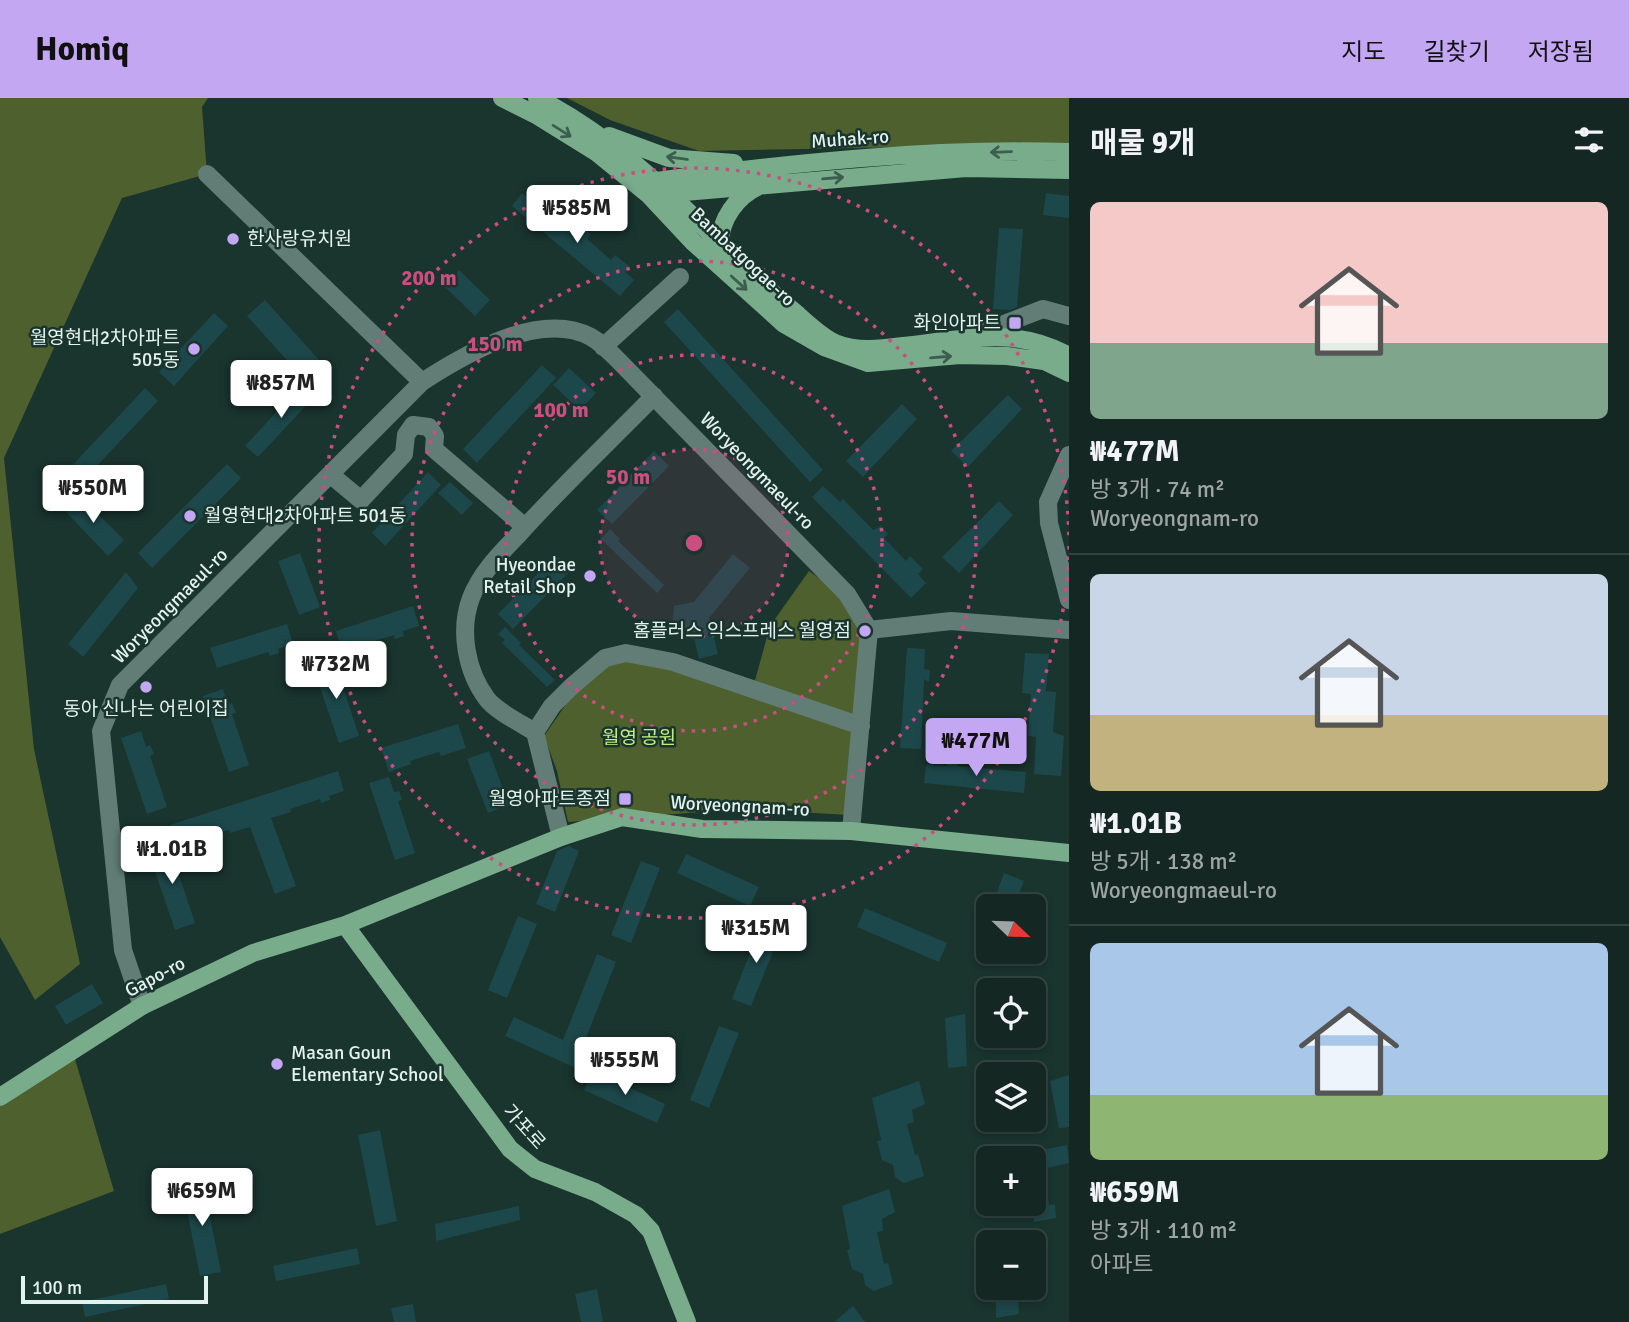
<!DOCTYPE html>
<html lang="ko">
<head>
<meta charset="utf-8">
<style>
	:root { --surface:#142722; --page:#1d2f2a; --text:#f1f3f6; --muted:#9da5a5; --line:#334440; --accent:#c3a7f2 }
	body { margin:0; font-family:Signika,"Noto Sans KR",sans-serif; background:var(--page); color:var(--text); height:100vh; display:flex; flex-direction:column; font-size:26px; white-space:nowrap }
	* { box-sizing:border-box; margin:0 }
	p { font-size:23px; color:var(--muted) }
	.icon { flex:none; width:38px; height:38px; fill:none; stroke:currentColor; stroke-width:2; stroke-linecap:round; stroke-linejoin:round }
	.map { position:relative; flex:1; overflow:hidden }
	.side { display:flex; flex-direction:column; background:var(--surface); width:560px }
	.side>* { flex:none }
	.needle { width:46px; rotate:113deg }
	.buttons { position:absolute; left:976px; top:796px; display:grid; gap:14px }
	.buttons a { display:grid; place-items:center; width:70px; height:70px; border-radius:10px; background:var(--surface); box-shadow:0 4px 10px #0003,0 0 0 2px var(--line); font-size:35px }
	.scale { position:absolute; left:21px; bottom:18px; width:187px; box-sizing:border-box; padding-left:7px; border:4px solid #e2f2ed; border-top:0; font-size:19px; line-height:24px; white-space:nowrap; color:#e2f2ed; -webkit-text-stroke:5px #1a342e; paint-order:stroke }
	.price { position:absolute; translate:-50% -60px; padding:0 16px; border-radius:7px; background:#fff; color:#222; font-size:23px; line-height:46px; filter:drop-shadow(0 2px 4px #0008) }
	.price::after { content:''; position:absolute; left:50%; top:42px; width:21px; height:16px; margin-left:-10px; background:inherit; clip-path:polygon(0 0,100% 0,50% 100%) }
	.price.on { background:var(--accent); color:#111 }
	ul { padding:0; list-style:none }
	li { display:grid; align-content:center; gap:14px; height:371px; padding:0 21px }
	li+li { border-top:2px solid var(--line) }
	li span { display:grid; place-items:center; height:217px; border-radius:10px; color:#555 }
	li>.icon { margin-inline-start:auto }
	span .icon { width:126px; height:126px; fill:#fffc; stroke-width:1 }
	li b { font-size:30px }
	h2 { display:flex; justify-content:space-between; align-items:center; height:84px; padding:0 21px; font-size:30px }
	header { display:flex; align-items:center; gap:42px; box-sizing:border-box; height:98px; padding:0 35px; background:var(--accent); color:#111 }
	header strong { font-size:33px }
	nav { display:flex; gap:38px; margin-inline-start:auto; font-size:24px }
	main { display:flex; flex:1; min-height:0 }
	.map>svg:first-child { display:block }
	.green { fill:#4d602d }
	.building { fill:#1d484b }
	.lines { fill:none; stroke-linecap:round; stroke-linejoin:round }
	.minor { stroke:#617d76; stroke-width:18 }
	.major { stroke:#78ac8b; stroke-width:18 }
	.oneway { stroke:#3b5e4f }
	.ring { fill:none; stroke:#ca4e80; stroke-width:3.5; stroke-dasharray:3.5 7 }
	.poi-dot { fill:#c3a7f2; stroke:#1a342e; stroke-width:2.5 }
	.labels { text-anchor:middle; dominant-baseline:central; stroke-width:5; stroke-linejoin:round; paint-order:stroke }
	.street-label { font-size:19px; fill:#e2f2ed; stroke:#1a342e }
	.poi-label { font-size:19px; fill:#e2f2ed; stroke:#1a342e; text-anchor:end }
	.park-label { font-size:19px; fill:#c2ed7b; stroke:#1a342e }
	.centre { fill:#ca4e80; stroke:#1a342e; stroke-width:3.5 }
	.ring-label { font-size:21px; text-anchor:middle; font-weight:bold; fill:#ca4e80; stroke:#1a342e; stroke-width:5; stroke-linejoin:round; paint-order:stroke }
</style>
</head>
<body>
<header>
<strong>Homiq</strong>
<nav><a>지도</a><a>길찾기</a><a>저장됨</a></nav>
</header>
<main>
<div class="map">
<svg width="1069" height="1224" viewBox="0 0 1069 1224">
	<rect width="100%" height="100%" fill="#1a342e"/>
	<!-- green -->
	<path class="green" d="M0,0H208L202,9L207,76L122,100L4,360L34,651L80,866L35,902L0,839Z
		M567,0H1069V46L699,53L610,22Z
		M809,473L843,497L864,537L858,622L754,586L770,528Z
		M637,561L854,631L849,717L742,711L568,724L557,673L544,638L578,589L606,564Z
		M75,961L114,1093L0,1136V1008Z"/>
	<!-- building -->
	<path class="building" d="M522,95L540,109L543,106L576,134L583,130L591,136L587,141L611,162L615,157L629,168L625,174L634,182L620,198L512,108Z
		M1046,95L1069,98V120L1043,117Z
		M999,130L1023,131L1017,209L1010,212L993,211Z
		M459,172L490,202L475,218L444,188Z
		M265,202L320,263L303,280L247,218Z
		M678,211L823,372L810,384L664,224Z
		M214,215L228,228L174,288L159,274Z
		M542,267L556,280L477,365L463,351Z
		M569,270L596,295L580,312L553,287Z
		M303,285L316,297L258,359L245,348Z
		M145,290L158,303L79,387L66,374Z
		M1008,297L1022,311L968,369L951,353Z
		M902,306L917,321L863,379L846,363Z
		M654,353L669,368L612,426L597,412Z
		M227,366L241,380L152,470L138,455Z
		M428,374L441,387L385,448L372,435Z
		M450,384L473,405L462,417L438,395Z
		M823,388L840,404L843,401L873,432L881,428L888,436L884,440L906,463L910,458L923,471L918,476L926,485L911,500L812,399Z
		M78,396L124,442L108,458L63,411Z
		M999,403L1013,417L959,475L942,459Z
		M610,431L620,441L618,443L664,487L657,495L601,441Z
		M300,455L320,509L299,517L278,463Z
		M733,456L750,470L709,520L718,556L699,561L691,528L672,533L674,508L694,504Z
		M556,457L571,472L513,531L498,516Z
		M126,474L138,490L83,559L68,546Z
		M413,508L419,528L403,533L404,538L395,541L394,537L342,553L336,533Z
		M287,526L293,546L278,551L279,555L270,558L268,554L217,570L210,550Z
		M505,529L521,545L519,547L555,582L547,589L502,545L505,542L498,536Z
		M907,550L925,551L924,571L930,572L929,584L924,581L921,651L900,650Z
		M1025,555L1049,556L1046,593L1056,594L1053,634L1064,638L1061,678L1034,676L1036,639L1028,638L1031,596L1022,595Z
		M332,562L338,577L342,576L346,585L342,586L359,638L339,645L313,569Z
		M223,591L228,607L232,605L236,615L232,616L249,667L229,674L203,598Z
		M458,626L466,650L441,658L439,654L410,663L411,666L389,674L381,650Z
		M141,633L146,649L150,647L154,656L150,658L167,709L147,716L121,640Z
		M489,653L509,707L488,715L467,661Z
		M947,662L959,664L957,668L1026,674L1024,695L924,685L926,667L947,668Z
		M338,673L344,693L329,698L330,702L321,705L320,701L290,711L291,714L271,720L296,788L275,796L250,729L230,735L229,732L177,747L170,727Z
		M389,679L394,694L399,693L402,702L398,703L415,755L395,762L369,685Z
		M173,747L182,772L178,774L195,825L175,832L149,756Z
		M569,748L579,753L555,814L536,806L557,753Z
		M686,756L759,789L750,808L677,775Z
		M641,763L660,770L631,845L611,837Z
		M1004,775L1024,783L1014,808H992Z
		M865,810L947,845L939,864L857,829Z
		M988,817H989V855L975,849Z
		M518,818L537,826L507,900L488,892Z
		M761,826L781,834L751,908L732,901Z
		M597,856L616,864L582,950L586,952L578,971L505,938L514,919L563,942Z
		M92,886L103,905L66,927L55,908Z
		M965,916L967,968L948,970L945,920Z
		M719,928L739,935L709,1010L690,1002Z
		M593,973L665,1006L657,1025L584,992Z
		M1069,977V1029L1059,1030L1050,983Z
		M919,983L925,1006L912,1012L914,1024L907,1026L915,1057L918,1056L924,1078L904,1085L895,1079L893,1067L882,1062L877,1043L881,1042L872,1000Z
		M380,1032L397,1123L376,1128L358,1037Z
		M1067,1047L1069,1065L1047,1070L1034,1083V1060H1026L1024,1053L1035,1049L1037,1053Z
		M203,1083L221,1174L200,1178L182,1087Z
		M889,1091L895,1114L882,1121L883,1133L877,1134L884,1166L888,1165L893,1186L874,1193L865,1187L863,1176L852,1171L847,1152L850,1151L842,1108Z
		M1034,1092H1047L1049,1107L1055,1106L1056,1120L1034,1124Z
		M519,1108L520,1122L436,1143L435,1126Z
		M357,1150L360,1166L276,1183L273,1168Z
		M166,1186L169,1201L85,1219L82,1204Z
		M996,1190H1010L1012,1203L1018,1202L1019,1216L996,1220Z
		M597,1191L603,1224H581L575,1196Z
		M413,1206L416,1224H394L391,1210Z
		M853,1208L865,1224H834Z"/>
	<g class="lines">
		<!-- minor -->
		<path class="minor" d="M207,76L422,284
			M973,238L1043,211L1069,218
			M603,249L680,179
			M1069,357L1048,404L1049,425L1069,502
			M331,377L361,402L404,356L406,337L413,327L429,329L435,338L434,351L525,429
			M869,532L951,523L1069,532
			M535,634L552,608L571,589L605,560L626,555L673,564L861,628
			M561,739L535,634C522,626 496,613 487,601C466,573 459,532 471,500C481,474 501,455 519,436C562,388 609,344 654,298
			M142,908L123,852L101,633L120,587L422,284C465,256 540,212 591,239C600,244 609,253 616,260L847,496L869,532L851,733"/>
		<!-- major -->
		<path class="major" d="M502,0L538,18L596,54L649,97L693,144L784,226L824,249L868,265L960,257L1007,258L1044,263L1069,275
			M537,0C601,32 657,83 708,133C737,162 765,190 797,216C808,226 822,239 835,245C857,254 880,251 903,248C961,242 1015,227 1069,258
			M609,38L669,60L734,65
			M649,84C788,65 929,50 1069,54
			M661,96L966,70L1069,72
			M720,146C720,121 737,98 759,88
			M345,827L510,1051L535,1071L595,1094L636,1117L651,1133L687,1224
			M0,999L142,908L253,855L345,827L561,739L622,719L702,731L851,733L1069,755"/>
	</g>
	<!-- one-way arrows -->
	<defs><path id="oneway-shaft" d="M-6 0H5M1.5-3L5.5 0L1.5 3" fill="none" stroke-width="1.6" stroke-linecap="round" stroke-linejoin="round" transform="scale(1.75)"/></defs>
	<g class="oneway">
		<use href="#oneway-shaft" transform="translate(562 33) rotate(32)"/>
		<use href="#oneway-shaft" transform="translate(1001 54) rotate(178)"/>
		<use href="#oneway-shaft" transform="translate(677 60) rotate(-172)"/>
		<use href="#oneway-shaft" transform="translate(833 80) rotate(-5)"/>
		<use href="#oneway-shaft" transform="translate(739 185) rotate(42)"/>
		<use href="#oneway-shaft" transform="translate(941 259) rotate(-5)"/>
	</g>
	<!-- distance rings -->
	<circle cx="694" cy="445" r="94" fill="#ca4e80" fill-opacity=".12"/>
	<g class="ring">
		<circle cx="694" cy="445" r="94"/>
		<circle cx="694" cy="445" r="188"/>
		<circle cx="694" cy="445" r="282"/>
		<path d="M1069 448A375 375 0 1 1 1069 442"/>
	</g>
	<!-- markers -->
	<g class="poi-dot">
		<circle cx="233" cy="141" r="7"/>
		<rect x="1008" y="218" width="14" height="14" rx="3.5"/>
		<circle cx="194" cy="251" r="7"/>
		<circle cx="190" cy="418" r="7"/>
		<circle cx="590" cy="478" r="7"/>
		<circle cx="865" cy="533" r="7"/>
		<circle cx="146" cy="589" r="7"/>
		<rect x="618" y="694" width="14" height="14" rx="3.5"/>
		<circle cx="277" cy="966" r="7"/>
	</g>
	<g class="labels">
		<!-- street labels -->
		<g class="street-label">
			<text transform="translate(850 41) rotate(-4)">Muhak-ro</text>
			<text transform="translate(743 159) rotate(43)">Bambatgogae-ro</text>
			<text transform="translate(757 373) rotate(46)">Woryeongmaeul-ro</text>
			<text transform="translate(170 508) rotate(-45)">Woryeongmaeul-ro</text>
			<text transform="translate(740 708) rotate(3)">Woryeongnam-ro</text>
			<text transform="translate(155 879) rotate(-28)">Gapo-ro</text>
			<text transform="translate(524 1029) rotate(48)">가포로</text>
		</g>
		<!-- poi labels -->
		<g class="poi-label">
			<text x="247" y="141" text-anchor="start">한사랑유치원</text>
			<text x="1001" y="225">화인아파트</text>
			<text x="180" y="240">월영현대2차아파트<tspan x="180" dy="22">505동</tspan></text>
			<text x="204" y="418" text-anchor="start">월영현대2차아파트 501동</text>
			<text x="576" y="467">Hyeondae<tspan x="576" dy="22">Retail Shop</tspan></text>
			<text x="851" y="533">홈플러스 익스프레스 월영점</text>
			<text x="146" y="611" text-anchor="middle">동아 신나는 어린이집</text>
			<text x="611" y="701">월영아파트종점</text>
			<text x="291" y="955" text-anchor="start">Masan Goun<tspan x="291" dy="22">Elementary School</tspan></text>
		</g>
		<!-- park labels -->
		<g class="park-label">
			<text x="639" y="640">월영 공원</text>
		</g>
	</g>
	<circle cx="694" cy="445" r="10" class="centre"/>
	<g class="ring-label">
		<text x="429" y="187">200 m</text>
		<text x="495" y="253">150 m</text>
		<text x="561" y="319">100 m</text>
		<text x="628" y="386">50 m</text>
	</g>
</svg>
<div class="buttons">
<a><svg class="needle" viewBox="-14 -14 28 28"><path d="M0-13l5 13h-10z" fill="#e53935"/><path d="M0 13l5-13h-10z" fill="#9da5a5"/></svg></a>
<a><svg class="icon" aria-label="locate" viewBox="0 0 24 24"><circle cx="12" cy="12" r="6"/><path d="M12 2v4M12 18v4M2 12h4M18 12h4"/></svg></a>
<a><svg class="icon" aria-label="layers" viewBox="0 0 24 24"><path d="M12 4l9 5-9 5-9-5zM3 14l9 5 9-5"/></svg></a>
<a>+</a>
<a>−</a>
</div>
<div class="scale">100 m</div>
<b class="price" style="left:577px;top:147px">₩585M</b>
<b class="price" style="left:281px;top:322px">₩857M</b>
<b class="price" style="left:93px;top:427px">₩550M</b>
<b class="price" style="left:336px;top:603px">₩732M</b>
<b class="price on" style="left:976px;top:680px">₩477M</b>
<b class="price" style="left:172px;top:788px">₩1.01B</b>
<b class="price" style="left:756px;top:867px">₩315M</b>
<b class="price" style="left:625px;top:999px">₩555M</b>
<b class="price" style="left:202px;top:1130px">₩659M</b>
</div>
<section class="side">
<h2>매물 9개<svg class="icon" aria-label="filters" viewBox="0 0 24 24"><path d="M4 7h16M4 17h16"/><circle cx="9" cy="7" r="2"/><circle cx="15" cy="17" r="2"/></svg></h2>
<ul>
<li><span style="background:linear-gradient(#f6c9c9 65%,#7fa58c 0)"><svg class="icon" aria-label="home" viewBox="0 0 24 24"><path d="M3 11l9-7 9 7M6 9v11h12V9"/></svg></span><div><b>₩477M</b><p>방 3개 · 74 m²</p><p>Woryeongnam-ro</p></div></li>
<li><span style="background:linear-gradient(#c9d6e8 65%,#c2b280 0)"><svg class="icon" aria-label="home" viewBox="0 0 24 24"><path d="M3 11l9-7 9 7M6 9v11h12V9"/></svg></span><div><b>₩1.01B</b><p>방 5개 · 138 m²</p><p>Woryeongmaeul-ro</p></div></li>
<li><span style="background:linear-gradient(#a9c7e8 70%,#8fb573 0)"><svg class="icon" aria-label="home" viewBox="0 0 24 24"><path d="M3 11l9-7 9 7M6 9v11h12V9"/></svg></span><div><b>₩659M</b><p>방 3개 · 110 m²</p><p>아파트</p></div></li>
</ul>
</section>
</main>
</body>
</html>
